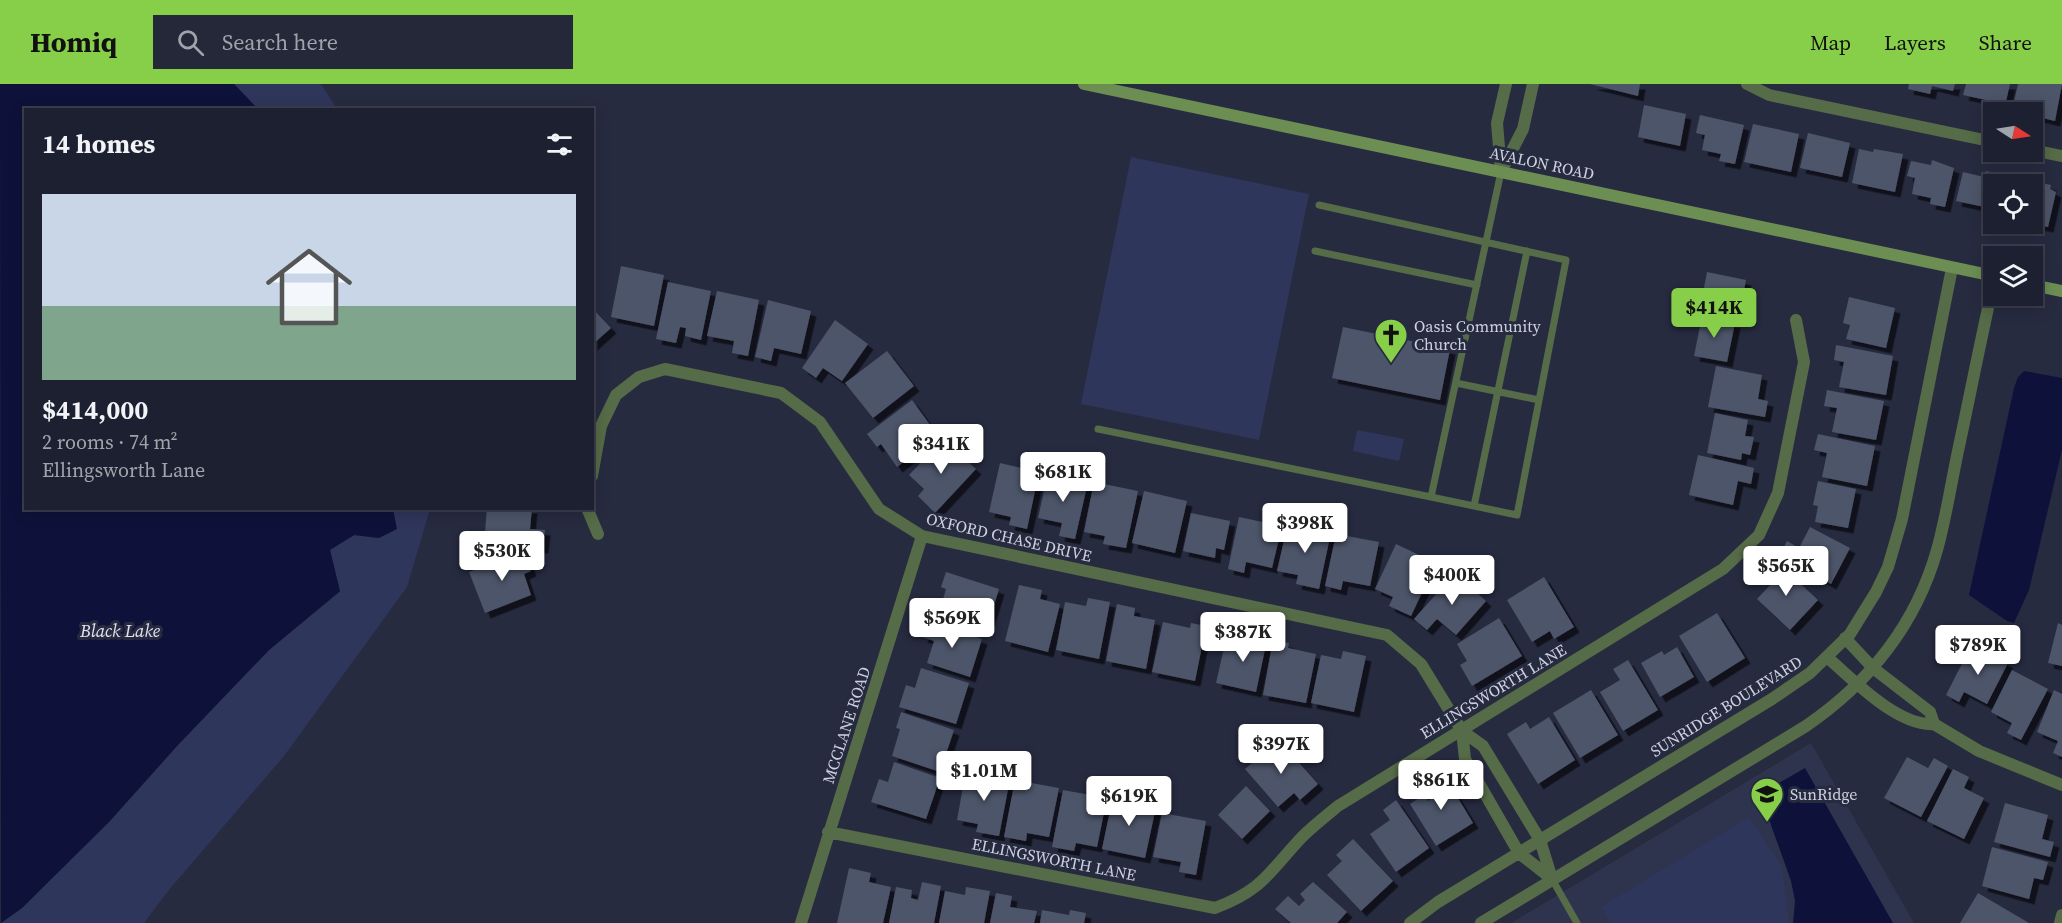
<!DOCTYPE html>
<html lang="en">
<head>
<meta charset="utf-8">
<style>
	:root { --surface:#1d2030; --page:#252838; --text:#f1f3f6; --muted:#a0a3ab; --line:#3b3e4c; --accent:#88cf49 }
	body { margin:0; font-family:"Source Serif 4",serif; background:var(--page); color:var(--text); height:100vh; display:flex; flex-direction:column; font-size:22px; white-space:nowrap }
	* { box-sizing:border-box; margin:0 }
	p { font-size:20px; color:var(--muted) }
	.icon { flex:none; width:33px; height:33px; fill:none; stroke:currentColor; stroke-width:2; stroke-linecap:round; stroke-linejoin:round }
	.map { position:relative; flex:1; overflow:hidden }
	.side { position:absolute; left:24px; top:24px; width:570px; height:402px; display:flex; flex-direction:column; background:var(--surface); border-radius:0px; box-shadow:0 3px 15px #0003,0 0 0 2px var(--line) }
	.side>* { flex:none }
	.needle { width:39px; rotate:102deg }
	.tools { position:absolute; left:1983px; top:18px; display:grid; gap:12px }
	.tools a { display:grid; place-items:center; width:60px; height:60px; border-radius:0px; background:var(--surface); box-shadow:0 3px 15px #0003,0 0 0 2px var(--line); font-size:30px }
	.price { position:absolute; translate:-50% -51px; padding:0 14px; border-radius:6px; background:#fff; color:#222; font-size:20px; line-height:39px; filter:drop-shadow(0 2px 3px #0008) }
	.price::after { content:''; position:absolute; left:50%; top:36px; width:18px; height:14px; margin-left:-9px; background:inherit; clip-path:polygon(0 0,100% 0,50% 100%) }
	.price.on { background:var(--accent); color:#111 }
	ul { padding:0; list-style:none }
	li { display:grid; align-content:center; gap:12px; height:318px; padding:0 18px }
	li span { display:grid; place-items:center; height:186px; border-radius:0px; color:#555 }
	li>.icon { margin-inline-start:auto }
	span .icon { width:108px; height:108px; fill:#fffc; stroke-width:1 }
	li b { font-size:26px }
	h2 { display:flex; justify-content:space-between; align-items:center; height:72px; padding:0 18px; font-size:26px }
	header { display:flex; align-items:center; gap:36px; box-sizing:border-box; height:84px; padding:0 30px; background:var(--accent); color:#111 }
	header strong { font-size:28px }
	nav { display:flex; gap:33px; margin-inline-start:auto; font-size:21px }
	.search { width:420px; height:54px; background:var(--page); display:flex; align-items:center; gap:15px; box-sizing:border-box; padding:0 21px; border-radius:0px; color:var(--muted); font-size:22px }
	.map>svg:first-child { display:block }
	.built { fill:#2e334e }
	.green { fill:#2f365b }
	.water { fill:#0e123a }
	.building { fill:#4e546b; filter:url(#shadow) }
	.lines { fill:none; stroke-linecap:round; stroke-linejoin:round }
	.service { stroke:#566b47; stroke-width:7 }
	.minor { stroke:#566b47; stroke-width:12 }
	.secondary { stroke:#6c8e53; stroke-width:12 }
	.labels { text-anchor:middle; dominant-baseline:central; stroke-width:6; stroke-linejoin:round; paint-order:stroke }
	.street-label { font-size:16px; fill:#ced1df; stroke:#272b40 }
	.poi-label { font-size:16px; fill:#ced1df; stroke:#272b40; text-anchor:start }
	.water-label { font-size:18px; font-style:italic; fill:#dee2f1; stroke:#272b40 }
</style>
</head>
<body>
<header>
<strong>Homiq</strong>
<div class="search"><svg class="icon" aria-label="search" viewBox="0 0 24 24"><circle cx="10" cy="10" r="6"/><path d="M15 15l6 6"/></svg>Search here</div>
<nav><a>Map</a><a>Layers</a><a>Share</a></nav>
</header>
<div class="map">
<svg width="2062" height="839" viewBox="0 0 2062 839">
	<defs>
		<filter id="shadow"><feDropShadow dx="5.5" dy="5.5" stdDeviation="0" flood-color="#0009"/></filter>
	</defs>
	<rect width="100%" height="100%" fill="#272b40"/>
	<!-- built -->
	<path class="built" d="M1811,659L1914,839H1511Z"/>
	<!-- green -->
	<path class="green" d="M234,0H321L337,25H258Z
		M1131,73L1309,110L1259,356L1081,320Z
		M1357,346L1404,355L1399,377L1353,367Z
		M393,425H430L407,503L284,672L168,807L144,839H1L22,824L109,738L177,662L269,566L340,508L330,466L354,451L379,454L396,445Z
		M1749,733L1782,783L1789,839H1610L1601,823Z"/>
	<!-- water -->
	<path class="water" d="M0,0H234L258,25L26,26V424L393,425L397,445L379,454L354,451L330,466L340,507L269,566L177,662L109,738L22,824L1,839Z
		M2024,287L2062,294V366L2029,506L2014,539L2007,537L1969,511L2014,304L2018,293Z
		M1805,684L1893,839H1793L1795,817L1791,797L1760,710Z"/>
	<!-- building -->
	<path class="building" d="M1590,0H1640L1638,12Z
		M1909,0H1955L1953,7L1932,2L1930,10L1908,5Z
		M1966,0H2010L2004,26L1985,22L1986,16L1963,11Z
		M2018,0H2062L2055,37L2038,33L2039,28L2013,22Z
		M1644,21L1686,30L1680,62L1638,53Z
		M1700,31L1744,41L1735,80L1719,77L1721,70L1702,66L1705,51L1696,49Z
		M1753,40L1799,50L1791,88L1744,78Z
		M1808,49L1850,59L1842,93L1800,84Z
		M1859,65L1873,68L1874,65L1903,70L1895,108L1852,99Z
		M1932,76L1954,84L1945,123L1930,120L1931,114L1912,110L1915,94L1907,92L1911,77L1931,81Z
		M1986,87L1999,90V93L2005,95L2003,100H1994V125L1956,117L1963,88L1984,93Z
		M2036,98L2051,101L2050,105L2056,108L2048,143L2032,140V104L2035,105Z
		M621,182L664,191L654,242L611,233Z
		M1707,188L1746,196L1743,211L1749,212L1745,234L1700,225Z
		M668,198L711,207L701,256L685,252L686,244L680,243L676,259L656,255Z
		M717,207L759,216L748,272L732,269L734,257L707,252Z
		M1849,213L1895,224L1886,264L1846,255L1850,241L1843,239Z
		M768,216L811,227L801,270L774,264L771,277L755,273Z
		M592,224L611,244L592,261Z
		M1702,232L1735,239L1727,278L1694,272Z
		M835,236L868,260L842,297L823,284L816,294L802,284Z
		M1343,243L1450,265L1440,316L1332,294Z
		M1836,261L1893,272L1886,311L1839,303L1844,278L1834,276Z
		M887,267L914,302L873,334L845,299Z
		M1716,282L1762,291L1758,315L1768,317L1765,333L1708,323Z
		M1827,306L1884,317L1876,356L1832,348L1837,324L1824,322Z
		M912,316L938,352L897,383L881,360L877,363L867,350Z
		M1715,329L1748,336L1745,352L1754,353L1750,371L1742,369L1741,376L1707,369Z
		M1818,350L1875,362L1867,402L1822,393L1827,369L1814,366Z
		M943,355L976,385L935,429L918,412L924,405L909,391Z
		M1698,371L1754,384L1751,400L1738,397L1733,421L1689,411Z
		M1000,379L1039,388L1027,445L1009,441L1011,433L989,428Z
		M1048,389L1088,398L1075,455L1059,452L1062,439L1038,434Z
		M1818,397L1856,405L1848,444L1815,438L1818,422L1813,421Z
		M1094,398L1138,407L1126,464L1103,460L1105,452L1084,448Z
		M1144,407L1187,417L1175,469L1132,459Z
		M487,424H532L530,445L545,446L543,464L484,459Z
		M1191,429L1230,437L1224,466L1216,464L1215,474L1183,467Z
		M1239,433L1282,442L1272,484L1246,478L1244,489L1228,485Z
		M1288,439L1331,448L1319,505L1296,500L1298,491L1277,487Z
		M1810,443L1850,464L1831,500L1779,473L1787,457L1799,464Z
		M1336,450L1379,458L1370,502L1343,497L1341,506L1325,502Z
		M1396,460L1436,479L1411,532L1389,522L1393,513L1375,505Z
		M524,468L531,487L524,490L531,511L485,529L469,488Z
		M1775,476L1818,516L1790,546L1757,515L1774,497L1765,488Z
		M946,488L999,505L986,547L938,532L946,505L941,503Z
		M1455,489L1486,517L1456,551L1437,535L1427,546L1414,535Z
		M1544,493L1574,543L1554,555L1550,547L1532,558L1507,516Z
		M1019,501L1042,506L1040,515L1060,520L1048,568L1005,557Z
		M1088,514L1110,518L1099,575L1056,566L1065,518L1086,522Z
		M1117,520L1135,524L1134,532L1155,536L1146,585L1106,577Z
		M1717,529L1745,574L1707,598L1679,552Z
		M1499,534L1522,572L1472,602L1460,581L1467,577L1457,560Z
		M927,537L982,555L970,593L927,579L934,557L922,553Z
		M1163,538L1190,544L1191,539L1206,542L1195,597L1152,588Z
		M2058,539L2062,541V582L2048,579Z
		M1251,547L1268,551L1256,608L1216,599L1226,555L1249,560Z
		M1273,556L1289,559L1288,564L1316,570L1306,619L1263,611Z
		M1972,560L2008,579L1987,620L1964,608L1959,618L1946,611Z
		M1677,563L1694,593L1660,613L1641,579L1662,567L1664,571Z
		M1343,567L1366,572L1354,628L1311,619L1321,571L1341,575Z
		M1628,576L1658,626L1623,647L1600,608L1620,596L1613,585Z
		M921,584L969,599L956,640L899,623L906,601L915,604Z
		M2012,586L2048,605L2021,656L2007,649L2012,639L1991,628Z
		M1591,606L1618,651L1580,674L1553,629Z
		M2054,606L2062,610V673L2053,669L2058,657L2037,648Z
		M901,628L954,646L940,688L892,672L900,645L896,644Z
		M1549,633L1575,676L1538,700L1507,650L1526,638L1530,645Z
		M1279,656L1318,700L1300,716L1294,709L1278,723L1245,685Z
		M1907,673L1928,684L1934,674L1948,682L1921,733L1884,714Z
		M894,678L940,694L926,735L871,718L879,695L888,698Z
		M1953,685L1969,693L1964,704L1984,714L1964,755L1927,737Z
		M966,686L1010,695L999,752L976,748L978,740L957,736Z
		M1443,689L1473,739L1436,762L1410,720L1424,711L1428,717L1433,714L1424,700Z
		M1015,696L1059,704L1049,753L1027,749L1026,757L1004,753Z
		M1246,702L1270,727L1242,755L1218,731Z
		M1115,703L1122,704L1120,715L1156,723L1145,774L1102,765Z
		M1063,706L1107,714L1097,763L1076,759L1074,767L1052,763Z
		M1396,716L1429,764L1396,788L1370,750L1390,736L1383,726Z
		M2005,719L2048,731L2042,755L2054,758L2050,773L1994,758Z
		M1162,729L1206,737L1196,791L1179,788L1181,778L1153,773Z
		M1353,755L1393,797L1361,827L1327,791L1342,777L1336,771Z
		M1992,763L2048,778L2043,796L2034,794L2029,815L1982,802Z
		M849,784L871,789L869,798L891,803L883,839H837Z
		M922,798L941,802L934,839H889L896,803L912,806L911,814L918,816Z
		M1313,798L1347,828L1337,839H1291L1275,825L1288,812L1299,822L1305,816L1300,810Z
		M966,803L990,807L984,839H939L945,807L965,811Z
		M996,809L1012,812L1010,823L1037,827L1034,839H990Z
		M1978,809L2029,839H1960Z
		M1042,826L1069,831L1070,826L1086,829L1084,839H1040Z"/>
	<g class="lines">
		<!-- service -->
		<path class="service" d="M1319,121L1566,176L1517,431L1431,413C1455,305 1477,196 1501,88
			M1315,167L1477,201
			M1456,299L1539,316
			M1098,345L1431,413
			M1474,422L1527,167
			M1552,795L1577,839"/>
		<!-- minor -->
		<path class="minor" d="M1747,0L1769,11L1994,58
			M2032,66L2062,72
			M1501,87L1497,39L1506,0
			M1501,88L1523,45L1533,0
			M592,392L601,342L616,311L639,293L665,285L781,309L820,338L879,425L922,452L1387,551L1421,580L1462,647L1483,662L1540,756L1552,795
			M587,424L598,450
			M1827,573C1852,595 1898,643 1934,640L1930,628L1873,584L1845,554
			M1934,640L1979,667L2062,701
			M1462,647L1465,675L1519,769L1552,795
			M828,748L1215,824C1263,806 1269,788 1302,753C1313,742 1326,732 1338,722L1723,485L1759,451L1778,409L1804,278L1796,236
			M801,839L922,452
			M1410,839L1438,818L1772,615L1810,589L1850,550L1876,508L1888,483L1902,435L1952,184
			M1481,839L1806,642C1869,599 1916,540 1937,466C1946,434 1951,400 1958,367C1970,311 1981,254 1994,197
			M2060,839L2062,831"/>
		<!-- secondary -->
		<path class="secondary" d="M1084,0L1994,192
			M2032,201L2062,207"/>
	</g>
	<!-- icons -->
	<defs>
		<g id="church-pin" transform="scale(1.725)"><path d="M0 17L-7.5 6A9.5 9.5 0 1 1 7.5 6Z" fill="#88cf49" stroke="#272b40"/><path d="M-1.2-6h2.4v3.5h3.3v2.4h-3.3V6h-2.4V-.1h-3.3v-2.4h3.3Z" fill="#111"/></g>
		<g id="school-pin" transform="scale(1.725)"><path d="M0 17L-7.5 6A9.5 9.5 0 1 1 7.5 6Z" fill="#88cf49" stroke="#272b40"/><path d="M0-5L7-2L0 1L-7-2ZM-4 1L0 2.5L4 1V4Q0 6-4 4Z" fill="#111"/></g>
	</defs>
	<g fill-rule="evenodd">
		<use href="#church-pin" x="1391" y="251"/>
		<use href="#school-pin" x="1767" y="710"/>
	</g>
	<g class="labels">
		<!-- street labels -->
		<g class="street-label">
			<text transform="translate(1542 79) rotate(12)">AVALON ROAD</text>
			<text transform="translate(1009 453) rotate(13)">OXFORD CHASE DRIVE</text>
			<text transform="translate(1493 607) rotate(-31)">ELLINGSWORTH LANE</text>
			<text transform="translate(1726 622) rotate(-32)">SUNRIDGE BOULEVARD</text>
			<text transform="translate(846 641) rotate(-72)">MCCLANE ROAD</text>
			<text transform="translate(1054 775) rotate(11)">ELLINGSWORTH LANE</text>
		</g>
		<!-- poi labels -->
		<g class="poi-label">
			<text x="1414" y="242">Oasis Community<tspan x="1414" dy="18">Church</tspan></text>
			<text x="1790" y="710">SunRidge</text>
		</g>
		<!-- water labels -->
		<g class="water-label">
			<text x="120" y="546">Black Lake</text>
		</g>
	</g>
</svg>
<div class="tools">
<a><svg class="needle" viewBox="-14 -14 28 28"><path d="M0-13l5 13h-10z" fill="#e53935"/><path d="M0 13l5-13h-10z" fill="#a0a3ab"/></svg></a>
<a><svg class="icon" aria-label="locate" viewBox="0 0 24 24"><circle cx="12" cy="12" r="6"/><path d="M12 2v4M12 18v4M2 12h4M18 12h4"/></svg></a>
<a><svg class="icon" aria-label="layers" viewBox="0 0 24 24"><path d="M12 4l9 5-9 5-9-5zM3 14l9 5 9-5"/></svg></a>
</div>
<b class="price on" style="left:1714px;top:255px">$414K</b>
<b class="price" style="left:941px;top:391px">$341K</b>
<b class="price" style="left:1063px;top:419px">$681K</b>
<b class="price" style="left:1305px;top:470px">$398K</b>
<b class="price" style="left:502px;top:498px">$530K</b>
<b class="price" style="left:1786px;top:513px">$565K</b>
<b class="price" style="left:1452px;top:522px">$400K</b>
<b class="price" style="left:952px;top:565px">$569K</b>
<b class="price" style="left:1243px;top:579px">$387K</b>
<b class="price" style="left:1978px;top:592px">$789K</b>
<b class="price" style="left:1281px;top:691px">$397K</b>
<b class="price" style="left:984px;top:718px">$1.01M</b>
<b class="price" style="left:1441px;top:727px">$861K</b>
<b class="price" style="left:1129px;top:743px">$619K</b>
<section class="side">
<h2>14 homes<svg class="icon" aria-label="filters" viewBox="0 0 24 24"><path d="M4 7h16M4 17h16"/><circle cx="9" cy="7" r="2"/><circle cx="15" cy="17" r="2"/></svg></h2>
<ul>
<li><span style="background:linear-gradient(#c9d6e8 60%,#7fa58c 0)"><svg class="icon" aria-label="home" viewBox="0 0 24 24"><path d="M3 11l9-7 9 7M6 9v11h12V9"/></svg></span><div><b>$414,000</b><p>2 rooms · 74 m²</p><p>Ellingsworth Lane</p></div></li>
</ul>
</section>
</div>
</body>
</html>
